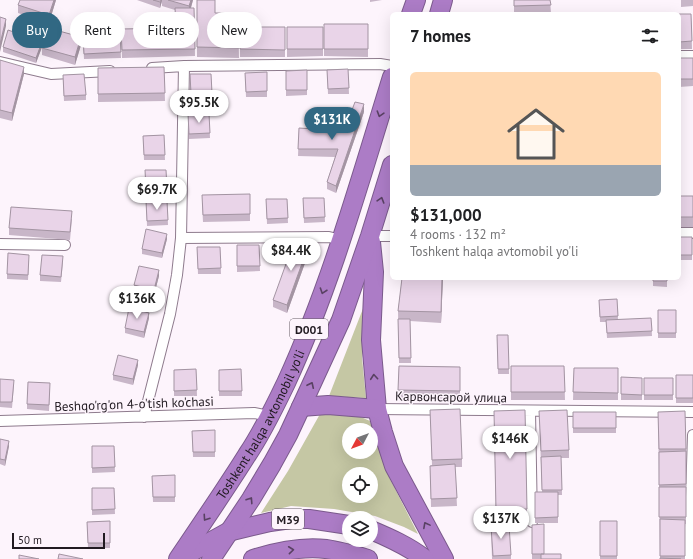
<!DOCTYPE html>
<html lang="en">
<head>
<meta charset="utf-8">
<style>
	:root { --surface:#fff; --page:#f6f6f6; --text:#202124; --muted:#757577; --accent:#316883 }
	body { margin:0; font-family:"PT Sans",sans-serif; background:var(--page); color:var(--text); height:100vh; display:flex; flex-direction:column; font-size:15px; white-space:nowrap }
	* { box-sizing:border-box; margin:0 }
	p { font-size:13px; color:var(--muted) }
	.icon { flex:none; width:22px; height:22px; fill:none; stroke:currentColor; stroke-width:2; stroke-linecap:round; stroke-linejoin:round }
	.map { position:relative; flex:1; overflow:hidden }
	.panel { position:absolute; left:390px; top:12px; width:291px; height:268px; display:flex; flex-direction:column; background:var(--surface); border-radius:6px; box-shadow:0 4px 16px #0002 }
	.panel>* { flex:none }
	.hud { position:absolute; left:12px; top:12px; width:318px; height:36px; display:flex; gap:8px }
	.needle { width:26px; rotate:229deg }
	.controls { position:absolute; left:342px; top:423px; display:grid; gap:8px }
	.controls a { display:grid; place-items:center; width:36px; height:36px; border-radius:50%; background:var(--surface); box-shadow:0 4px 16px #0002; font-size:20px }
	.scale { position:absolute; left:12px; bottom:10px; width:93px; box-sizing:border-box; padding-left:4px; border:2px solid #211a21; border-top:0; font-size:11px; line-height:14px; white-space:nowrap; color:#211a21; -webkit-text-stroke:3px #fdf4fc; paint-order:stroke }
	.price { position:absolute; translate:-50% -34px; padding:0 9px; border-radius:14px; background:#fff; color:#222; font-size:13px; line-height:26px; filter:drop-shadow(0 1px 2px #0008) }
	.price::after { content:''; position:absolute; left:50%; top:24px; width:12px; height:9px; margin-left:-6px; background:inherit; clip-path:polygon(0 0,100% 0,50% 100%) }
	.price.active { background:var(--accent); color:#fff }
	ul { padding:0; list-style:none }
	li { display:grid; align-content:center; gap:8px; height:212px; padding:0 20px }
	li span { display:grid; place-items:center; height:124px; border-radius:6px; color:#555 }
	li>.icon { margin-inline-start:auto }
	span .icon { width:72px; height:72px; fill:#fffc; stroke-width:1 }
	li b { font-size:17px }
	h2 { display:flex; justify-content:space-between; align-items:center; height:48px; padding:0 20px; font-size:17px }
	.pill { padding:0 14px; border-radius:18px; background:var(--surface); box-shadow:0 4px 16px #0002; font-size:14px; line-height:36px }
	.pill.active { background:var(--accent); color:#fff }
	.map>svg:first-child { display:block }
	.green { fill:#c5c7a4; fill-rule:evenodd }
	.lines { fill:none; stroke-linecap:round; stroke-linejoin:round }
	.street-casing { stroke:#8e7b8d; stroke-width:12 }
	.highway-casing { stroke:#7b5a8c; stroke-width:20 }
	.street { stroke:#fff; stroke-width:10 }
	.highway { stroke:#ac7cc6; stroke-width:18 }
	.wall { fill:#c8b6c8 }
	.shaded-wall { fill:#a394a2 }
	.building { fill:#e9d4e8; stroke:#a394a2 }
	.oneway { stroke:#594163 }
	.labels { text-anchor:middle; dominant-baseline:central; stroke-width:3; stroke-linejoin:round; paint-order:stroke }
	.shield { fill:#fdf4fc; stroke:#635b63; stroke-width:1 }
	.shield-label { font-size:12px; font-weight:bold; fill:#211a21 }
	.street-label { font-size:13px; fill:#211a21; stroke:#fdf4fc }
</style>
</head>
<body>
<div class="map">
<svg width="693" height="559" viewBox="0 0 693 559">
	<rect width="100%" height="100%" fill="#fdf4fc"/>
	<!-- green -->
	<path class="green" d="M364,306V333L362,358L366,398L329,396Z
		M338,412L354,414L370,421L390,479L418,534L404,527L375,516L334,509L291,506L261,513L288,471L320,414ZM349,430H371V452H349ZM349,474H371V496H349Z"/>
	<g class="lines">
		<!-- street casing -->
		<g class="street-casing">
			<path id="street" d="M679,56H693
				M0,62L51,74L110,71
				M152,68L184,66L380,64L392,66
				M679,233H693
				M370,236H392
				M181,238L329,237L341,240
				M0,244L65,245
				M377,409L693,412
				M530,411L532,522
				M144,417L170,314L177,275L181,238L184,66
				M0,421L254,413L269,416
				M689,559L693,435"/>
		</g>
		<!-- highway casing -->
		<g class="highway-casing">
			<g id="highway">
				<path d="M411,14L416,0"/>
				<path d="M439,14L443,0"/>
				<path d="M371,242L374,272L371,340L377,409L383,432L394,466L444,559"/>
				<path d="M301,407L328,405L377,409"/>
				<path d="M371,530C390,538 408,546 425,559"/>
				<path d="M181,558L228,532L270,522L291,519H309L349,525"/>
				<path id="s1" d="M178,559C201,525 225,490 247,455C262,433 274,408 286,383C331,285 360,180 392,77"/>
				<path d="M211,559L251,499L272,464L288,435L301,407L341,320L370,236L392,165"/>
				<path d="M253,559C275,552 302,546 326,549C340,551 354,555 368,559"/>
			</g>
		</g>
		<!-- street -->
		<use href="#street" class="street"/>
		<!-- highway -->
		<use href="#highway" class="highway"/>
	</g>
	<!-- wall -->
	<path class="wall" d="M56,0L49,23L18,13V5Z
		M137,0H193L191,8H194L195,56L122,58L121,29L175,28V10L162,6V1L160,8Z
		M197,0L215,13H238L239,58L197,57Z
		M370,0H382L370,2Z
		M514,0H550L551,13L514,14Z
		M681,0H693V6L681,7Z
		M679,14H691L692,49H679Z
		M324,24H368V57L324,56Z
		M240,27H285V57H240Z
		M287,27H323V56L287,57Z
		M120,36L121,58L84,59L83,37Z
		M81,45L75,65L42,55V48Z
		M3,47H42L36,63L3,52Z
		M679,58H693V86L679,87Z
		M0,60L24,74L12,121L0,118Z
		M164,67L165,101L98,102V68Z
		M348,69L349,94H328L327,70Z
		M307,70V95L286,96V71Z
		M267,72V97H246L245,73Z
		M190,74H211L212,98L191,99Z
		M63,80L86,95V100L64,101Z
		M364,112L336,193L327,189V182L335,157L298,156L299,128L344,131Z
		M188,114H209L210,138L189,139Z
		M164,135L165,160H144L143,136Z
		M145,170H166L167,194L146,195Z
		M679,196H693V227H679Z
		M303,198H324L325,222L304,223Z
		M266,199H287L288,223L267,224Z
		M146,201H167L168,225L147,226Z
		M202,203L250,214V221L203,222Z
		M72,219L70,240L9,235V228Z
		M679,237H692V260H679Z
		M167,239L162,258L142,254V249Z
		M237,245H259L260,271L237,272Z
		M197,247H220L221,274H198Z
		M309,252L287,313L273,307V300Z
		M29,260L28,280L7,279V274Z
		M63,262L61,282L40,281V275Z
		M159,276L154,295L134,290V285Z
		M402,278H443L441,323L410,321L411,363H399L398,311Z
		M653,278H667V287L653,286Z
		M617,299L618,320L651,318L652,336L607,338L606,322H600L599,300Z
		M658,310H676V338H658Z
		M149,318L144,338L125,333V328Z
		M497,335H508L509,374H498Z
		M138,365L133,385L113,380V375Z
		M399,366L460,367V399L398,398Z
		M511,366H564L565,400H511Z
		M574,368H618V400H573Z
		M196,369L197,396H174V370Z
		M241,369L242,396H219V370Z
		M676,375H693V403H676Z
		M621,377L642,378V400H621Z
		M644,378H673V400H644Z
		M0,379L14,385L12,408L0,407Z
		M50,388L49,411L27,409V404Z
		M430,410L462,459V467H455L457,506L431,507L430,466L432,465Z
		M539,411L569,450V458H561L562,495H558V523H535V492H542Z
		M573,412H616V433H573Z
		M658,412L686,449V524H685V559H660Z
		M494,421L527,509V519L496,520Z
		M215,430V457H193L192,431Z
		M0,439L9,446L5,466L0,464Z
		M92,446H114L115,472L92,473Z
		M175,475V502H153L152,476Z
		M92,488H114L115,514L92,515Z
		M110,521V548H88L87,522Z
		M600,521H617V559H600Z
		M532,525L544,554L561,559H532Z
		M491,526L511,555V559H492Z"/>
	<!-- shaded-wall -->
	<path class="shaded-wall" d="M54,0H56L49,23V15Z
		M161,0H162V1L160,8V2Z
		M191,0H193L189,14V6Z
		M6,19V26L0,52V44Z
		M81,37V45L75,65V57Z
		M42,42V47L36,63V58Z
		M24,67V74L12,121V113Z
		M364,104V112L336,193V186Z
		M167,234V239L162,258V253Z
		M309,244V252L287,313V305Z
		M159,270V276L154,295V290Z
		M442,278H443L441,323V312Z
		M149,313V318L144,338V332Z
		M138,360V365L133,385V379Z
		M9,441V446L5,466V460Z"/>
	<!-- building -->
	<path class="building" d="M20,0H54L49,15L18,5Z
		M153,0H161L160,2Z
		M168,0H191L189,6Z
		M197,0H215V13H238L239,48L197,47Z
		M514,0H550L551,5L514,6Z
		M175,8H194L195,49L122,50L121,29L176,28Z
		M679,14H691L692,41L679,42Z
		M0,17L6,19L0,44Z
		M324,24H368V49H324Z
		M240,27H285V50L240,49Z
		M287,27H323V49H287Z
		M48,28L81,37L75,57L42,48Z
		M8,30L42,42L36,58L3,47Z
		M120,36L121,52L84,54L83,37Z
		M679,58H693V79H679Z
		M0,60L24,67L12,113L0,110Z
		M164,67L165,93L98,94V68Z
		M348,69L349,88L328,89L327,70Z
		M307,70V90H286V71Z
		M267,72V91L246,92L245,73Z
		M84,74L86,95L64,96L63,75Z
		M190,74H211L212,93L191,94Z
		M355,102L364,104L336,186L327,182L338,149H298L299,128L344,131Z
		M188,114H209L210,133L189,134Z
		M164,135L165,155H144L143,136Z
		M145,170H166L167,189L146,190Z
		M250,194V214L203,215L202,195Z
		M679,196H693V217H679Z
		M303,198H324L325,217L304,218Z
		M266,199H287L288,218L267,219Z
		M146,201H167L168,220L147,221Z
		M11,207L72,211L70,232L9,228Z
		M146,229L167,234L162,253L142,249Z
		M679,237H692V255H679Z
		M295,239L309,244L287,305L273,300Z
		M237,245H259L260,266H237Z
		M197,247H220L221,268L198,269Z
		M8,253L29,255L28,275L7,274Z
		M42,255L63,256L61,277L40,275Z
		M139,266L159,270L154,290L134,285Z
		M402,278H442L441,312L398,311Z
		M653,278H667V281H653Z
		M617,299L618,316L600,317L599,300Z
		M129,308L149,313L144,332L125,328Z
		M658,310H676V333H658Z
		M651,318L652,331L607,333L606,320Z
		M398,319H410L411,358H399Z
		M497,335H508L509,369H498Z
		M118,355L138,360L133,379L113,375Z
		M399,366L460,367V391L398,390Z
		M511,366H564L565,392H511Z
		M574,368H618V393L573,392Z
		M196,369L197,390L174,391V370Z
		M241,369L242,391H219V370Z
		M676,375H693V398H676Z
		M621,377L642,378V395L621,394Z
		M644,378H673V395H644Z
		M0,379L14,380L12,402H0Z
		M28,382L50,383L49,405L27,404Z
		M460,409L462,459L432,460L430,410Z
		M525,410L527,509L496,510L494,411Z
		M567,410L569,450L541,451L539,411Z
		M685,411L686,449H659L658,412Z
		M573,412H616V428H573Z
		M215,430V452H193L192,431Z
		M0,439L9,441L5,460L0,459Z
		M92,446H114L115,467L92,468Z
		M686,451V484L659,485V452Z
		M561,456L562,490H542L541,457Z
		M455,464L457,498L431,499L430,466Z
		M175,475V497H153L152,476Z
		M659,487H686V517H659Z
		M92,488H114L115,509L92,510Z
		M535,492H558V517L535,518Z
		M660,519L685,520V556H660Z
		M110,521V543H88L87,522Z
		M600,521H617V556H600Z
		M544,524V554H532V525Z
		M509,525L511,555L493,556L491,526Z
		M59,554L83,559H58Z
		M541,554H561V559H541Z
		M19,555L39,559H19Z
		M660,558L681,559H660Z"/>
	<!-- one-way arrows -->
	<defs><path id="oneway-chevron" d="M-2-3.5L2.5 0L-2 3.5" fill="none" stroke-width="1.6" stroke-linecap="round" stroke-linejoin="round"/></defs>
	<g class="oneway">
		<use href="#oneway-chevron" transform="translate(380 114) rotate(107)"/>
		<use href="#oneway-chevron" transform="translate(381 200) rotate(-73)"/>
		<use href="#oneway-chevron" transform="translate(323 291) rotate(109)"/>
		<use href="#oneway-chevron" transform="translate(374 377) rotate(-95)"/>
		<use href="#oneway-chevron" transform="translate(311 385) rotate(-65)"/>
		<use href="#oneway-chevron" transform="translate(250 500) rotate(-57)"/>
		<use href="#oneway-chevron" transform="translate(206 518) rotate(124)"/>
		<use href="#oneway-chevron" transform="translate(426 525) rotate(-118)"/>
		<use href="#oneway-chevron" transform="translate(291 550) rotate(-6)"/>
	</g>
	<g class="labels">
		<!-- shield labels -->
		<g class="shield">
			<rect x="290" y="319" width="38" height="20" rx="3"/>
			<rect x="272" y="509" width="32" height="20" rx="3"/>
		</g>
		<g class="shield-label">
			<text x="309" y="329">D001</text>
			<text x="288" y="519">M39</text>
		</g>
		<!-- street labels -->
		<g class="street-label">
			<text transform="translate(451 397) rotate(1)">Карвонсарой улица</text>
			<text transform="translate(134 404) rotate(-2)">Beshqo'rg'on 4-o'tish ko'chasi</text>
			<text stroke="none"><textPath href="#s1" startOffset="158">Toshkent halqa avtomobil yo'li</textPath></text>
		</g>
	</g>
</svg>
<div class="controls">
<a><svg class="needle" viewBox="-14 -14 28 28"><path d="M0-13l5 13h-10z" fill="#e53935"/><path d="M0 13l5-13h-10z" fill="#757577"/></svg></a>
<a><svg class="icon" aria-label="locate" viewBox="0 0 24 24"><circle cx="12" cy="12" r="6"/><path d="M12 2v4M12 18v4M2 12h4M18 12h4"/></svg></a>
<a><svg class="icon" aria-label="layers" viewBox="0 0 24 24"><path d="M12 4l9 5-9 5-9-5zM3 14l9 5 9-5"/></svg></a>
</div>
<div class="scale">50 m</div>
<b class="price" style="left:199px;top:124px">$95.5K</b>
<b class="price active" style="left:332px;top:141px">$131K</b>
<b class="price" style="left:157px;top:211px">$69.7K</b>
<b class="price" style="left:291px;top:272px">$84.4K</b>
<b class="price" style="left:137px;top:320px">$136K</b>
<b class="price" style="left:510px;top:460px">$146K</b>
<b class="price" style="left:501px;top:540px">$137K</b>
<div class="hud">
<a class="pill active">Buy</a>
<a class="pill">Rent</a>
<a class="pill">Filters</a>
<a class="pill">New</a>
</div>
<section class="panel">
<h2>7 homes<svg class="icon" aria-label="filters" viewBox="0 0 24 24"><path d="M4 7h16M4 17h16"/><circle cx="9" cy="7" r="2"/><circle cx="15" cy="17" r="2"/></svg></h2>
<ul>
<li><span style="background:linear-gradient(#ffd9b3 75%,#9aa5b1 0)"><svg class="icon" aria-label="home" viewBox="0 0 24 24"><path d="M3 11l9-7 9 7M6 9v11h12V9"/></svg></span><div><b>$131,000</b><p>4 rooms · 132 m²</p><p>Toshkent halqa avtomobil yo'li</p></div></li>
</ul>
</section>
</div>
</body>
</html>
